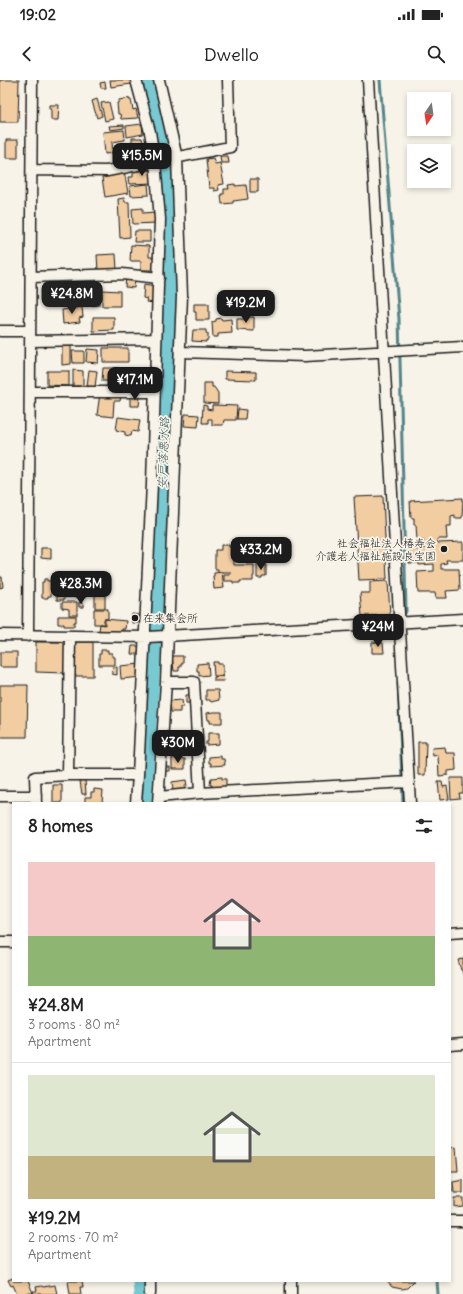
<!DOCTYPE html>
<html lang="en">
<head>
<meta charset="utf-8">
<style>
	:root { --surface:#fff; --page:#f6f6f6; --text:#222; --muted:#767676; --line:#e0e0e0; --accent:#1c1c1c }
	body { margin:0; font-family:Delius,"Klee One",sans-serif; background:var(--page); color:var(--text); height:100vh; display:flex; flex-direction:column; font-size:15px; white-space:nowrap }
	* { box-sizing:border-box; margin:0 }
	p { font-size:13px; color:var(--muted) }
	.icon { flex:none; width:22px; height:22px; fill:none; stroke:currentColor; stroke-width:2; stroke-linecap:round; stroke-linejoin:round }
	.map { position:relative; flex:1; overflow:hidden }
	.drawer { position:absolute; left:12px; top:722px; width:439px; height:480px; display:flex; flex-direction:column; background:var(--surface); border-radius:0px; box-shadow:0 2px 6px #0003 }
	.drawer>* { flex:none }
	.needle { width:26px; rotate:193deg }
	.tools { position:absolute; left:407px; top:12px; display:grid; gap:8px }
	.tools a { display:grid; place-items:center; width:44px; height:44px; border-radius:0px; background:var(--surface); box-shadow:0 2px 6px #0003; font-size:20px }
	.price { position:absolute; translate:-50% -34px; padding:0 9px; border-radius:8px; background:var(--accent); color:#fff; font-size:13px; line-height:26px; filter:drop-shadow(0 1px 2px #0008) }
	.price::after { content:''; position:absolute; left:50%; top:24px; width:12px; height:9px; margin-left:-6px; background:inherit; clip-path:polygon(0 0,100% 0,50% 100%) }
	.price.active { background:#222; color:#fff }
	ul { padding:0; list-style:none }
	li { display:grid; align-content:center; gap:8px; height:212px; padding:0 16px }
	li+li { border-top:1px solid var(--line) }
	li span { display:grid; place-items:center; height:124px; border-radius:0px; color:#555 }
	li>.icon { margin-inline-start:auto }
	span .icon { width:72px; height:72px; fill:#fffc; stroke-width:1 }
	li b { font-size:17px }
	h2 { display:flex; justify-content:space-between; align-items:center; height:48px; padding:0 16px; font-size:17px }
	.status { display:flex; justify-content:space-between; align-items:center; height:28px; padding:0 20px; background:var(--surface); direction:ltr }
	.status svg { height:11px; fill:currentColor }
	header { display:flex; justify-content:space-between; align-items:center; height:52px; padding:0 16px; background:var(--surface); font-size:18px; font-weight:600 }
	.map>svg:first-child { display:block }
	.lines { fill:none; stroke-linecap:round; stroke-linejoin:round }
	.stream { stroke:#538489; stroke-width:3 }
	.river { stroke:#78c9d2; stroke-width:17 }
	.building { fill:#f2cda2; stroke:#1c1c1c }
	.minor-casing { stroke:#1c1c1c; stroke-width:13 }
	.minor { stroke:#f7f3e8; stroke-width:10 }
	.poi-dot { fill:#1c1c1c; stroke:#f7f3e8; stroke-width:1.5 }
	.labels { text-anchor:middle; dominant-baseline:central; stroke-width:3.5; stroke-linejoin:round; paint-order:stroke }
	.poi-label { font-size:11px; fill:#1c1c1c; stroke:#f7f3e8; text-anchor:end }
	.water-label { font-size:12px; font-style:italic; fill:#3c595c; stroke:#f7f3e8 }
</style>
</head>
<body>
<div class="status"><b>19:02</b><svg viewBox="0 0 49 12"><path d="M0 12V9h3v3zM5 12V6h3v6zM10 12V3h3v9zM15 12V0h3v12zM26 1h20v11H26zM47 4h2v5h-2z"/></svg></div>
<header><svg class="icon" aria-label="back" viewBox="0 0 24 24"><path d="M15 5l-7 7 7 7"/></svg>Dwello<svg class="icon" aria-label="search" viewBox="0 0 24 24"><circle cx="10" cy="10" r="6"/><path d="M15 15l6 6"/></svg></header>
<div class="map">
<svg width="463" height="1214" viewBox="0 0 463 1214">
	<rect width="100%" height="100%" fill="#f7f3e8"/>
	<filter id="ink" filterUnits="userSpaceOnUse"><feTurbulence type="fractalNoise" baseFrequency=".025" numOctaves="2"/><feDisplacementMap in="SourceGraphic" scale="8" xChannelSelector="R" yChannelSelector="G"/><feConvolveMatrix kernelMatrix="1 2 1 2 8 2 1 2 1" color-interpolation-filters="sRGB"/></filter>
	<g filter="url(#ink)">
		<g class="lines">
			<!-- stream -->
			<path class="stream" d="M380,0L399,239L406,531L402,539
				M398,603L403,723
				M437,1201L438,1214"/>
			<!-- river -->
			<path class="river" d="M143,723L163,406L171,101L148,0
				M141,1201L142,1214"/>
		</g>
		<!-- building -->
		<path class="building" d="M0,0H19L18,42H0Z
			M110,0H130L131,4L111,7Z
			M105,2L106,8H101L100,3Z
			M129,18V20H131L133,30L136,29L138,38L121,39L120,34H118L117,23L119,22V20Z
			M97,19L102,36L97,38L92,21Z
			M109,22L113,39L105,41L101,23Z
			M49,25H59L58,40H51V29H49Z
			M142,44L143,54L127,57L126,46Z
			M124,45V48L110,50L109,46Z
			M124,50L125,60L112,62L113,73L105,74L103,52Z
			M132,58H142L143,65H132Z
			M6,60H18V78H6Z
			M220,76H228L229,83H221Z
			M213,78L215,84L220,83L224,104L218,105L219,110L214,111V108H209L206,79Z
			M124,90L128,113L105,117L102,98L111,96L110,92Z
			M153,90L154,103L129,104L128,97H133V91Z
			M250,99H258V112H250Z
			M148,104L149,115L131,116L130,106Z
			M235,104V106L246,105L248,119L233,121V123L222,124L221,114H224V109H229L228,105Z
			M124,118L125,122H129L130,157L120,158L118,119Z
			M143,128V133L156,132L157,143L133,144L132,129Z
			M135,151H150V162H134Z
			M131,165L149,166V177H156V190H141V181H130Z
			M116,174L117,190L98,191L97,175Z
			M126,197L135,198L134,208L125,207Z
			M144,204L156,206L154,223L146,222L147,219L143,218Z
			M84,205H98L99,225L85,226Z
			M102,210L120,211V226H102Z
			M43,211H63L62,226H43Z
			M228,221L237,222L236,228H227Z
			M237,223H241L240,229L237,228Z
			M194,224H209V240H196V232H194Z
			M82,227L83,237L79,238L80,242L63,244L62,230Z
			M93,237H114V250L93,251Z
			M246,237H254V251L237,250V239H246Z
			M221,238L222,240L231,239L232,253L218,254V257H213L212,242L216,241V239Z
			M193,250H206V253L208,254V260H206V262L192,261Z
			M62,266H71V284L62,285Z
			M103,268H128V282H103Z
			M87,269L99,270L98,283L86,282Z
			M72,271H84V283H73Z
			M103,288H119V301H102Z
			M73,290L83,291V306H73Z
			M89,290L97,291L95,307L87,306Z
			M47,291H69V306L47,305Z
			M225,291L256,292V300L225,299Z
			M204,303H212V307H214L218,313V324L204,323Z
			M100,313L121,316L120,321H114L113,337L97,335Z
			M130,316L140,317L139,326H130Z
			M203,325L207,326V329L212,330V325L237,326L236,340H224L223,345H212V339H208V343H202Z
			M238,329L246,330L245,339H237Z
			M185,334L199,335L198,347L184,346Z
			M118,337L140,340L138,352L132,351L131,356L125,355V352L116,350Z
			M383,416L387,499L359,500L354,417Z
			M463,418L462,438H455V435L451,436V446H446L447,459H437L438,463L463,462V480H446L447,483L441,484V489H459L460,510L446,511L447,518H436L435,513H418L417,492L434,491V484L419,485V483H409V468H412V470L424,469V461H417L416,445H414V438H411L410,421Z
			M221,465H229V467H233L232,470H234V485H254V496H253V501H240V503H233V501H224V495H230V492H218V489H215V470H221Z
			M41,468H51V479L41,478Z
			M261,474H268L267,479L260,478Z
			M257,485H266V496H262V498H257Z
			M222,492L224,508L214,509L213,496H214V493Z
			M62,496H70V501L74,502H87L86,517H64V520H57V502H62Z
			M0,497H2L3,507L0,508Z
			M44,499H47V501H52L51,516H48V518H42V502H44Z
			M388,501L390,535L362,536L360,513H370V502Z
			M95,514H105V528H95Z
			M62,522H77V535H69V529L62,528Z
			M79,522L84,524V527H79Z
			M94,529H108V539H104V544H94Z
			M132,534L139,535L138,543H132Z
			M58,536H76V542H74V546H64V544H58Z
			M105,539L126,541L125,549H122V552L99,551L100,544L105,545Z
			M36,562H66L65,593L36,592Z
			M72,562H93V596H72Z
			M372,562L383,563L384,573H372Z
			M132,566H139V574H131Z
			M101,570H108V573H112V577H115V585H99V574H101Z
			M0,572H17V587H0Z
			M172,576H183V584H181V587H179V591H174Z
			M213,582H218V584H223V596H214Z
			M208,583L209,595L199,596V591H197V584Z
			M140,584L141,597L121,599L120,586Z
			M113,587H117V595L112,594Z
			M223,596L224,601H214V597Z
			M0,605H28L27,657H0Z
			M206,610H218L219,620L211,622L210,620H206Z
			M186,615H190V623H186Z
			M182,620L183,627H180V632H171L170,621Z
			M213,632H222V643H210V640H208L207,633Z
			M208,653H219V664L206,665V662H208Z
			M184,658V664H181V668H169V660Z
			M418,662H426L425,695H418Z
			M445,667L446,673H455L456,690L448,691V695L439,696L438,675L433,676L432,668Z
			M221,676V679H224L225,685L211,686V683H209V677Z
			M172,678L185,679V689H172Z
			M165,687H170V691H165Z
			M222,697V699H226V707H212V705H210L211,698Z
			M450,698H463V713H459L460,718L451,719Z
			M85,700L86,714H82L80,701Z
			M186,700L187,706H185V709L173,710L172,702Z
			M438,702H442L443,707L447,706L449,719L440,720Z
			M53,705H62V723H53Z
			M94,709L103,710L102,723H82L85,722V717H91V712H94Z
			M463,879V894L462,890H461L458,880Z
			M456,1067L458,1091H450V1068Z
			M450,1100H451L452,1112H450Z
			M463,1100V1113H454L453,1102Z
			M454,1118H463V1126L454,1127Z
			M13,1198V1201H28L33,1213L17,1214L13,1205L11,1206L8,1200Z
			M68,1201H82L83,1207H80L81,1214H70Z
			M387,1201H414L407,1208L402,1209L392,1207Z
			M55,1205L57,1214H34L33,1211H37L36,1207L42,1206L43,1207Z"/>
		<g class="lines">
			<!-- minor casing -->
			<g class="minor-casing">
				<path id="minor" d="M368,0L410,723
					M32,90L107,91L230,67L228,0
					M31,197L122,194L159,198
					M0,251H30
					M30,261L156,259
					M180,272L305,276L463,267
					M30,312H154
					M0,555L148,557L463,539
					M28,556L32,0
					M166,602H194L200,713
					M68,695L70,556
					M0,716H36
					M159,717L200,713L409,702
					M36,723L35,697L68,695H138L152,404L160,139L155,82L150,52L136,0
					M136,723L138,695
					M158,723L166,602L182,216L177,78L159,0
					M450,853L463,852
					M0,862H13
					M450,965L463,964
					M450,1141H463
					M150,1201V1214
					M291,1201V1214"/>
			</g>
			<!-- minor -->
			<use href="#minor" class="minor"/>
		</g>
	</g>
	<!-- markers -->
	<g class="poi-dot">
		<circle cx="444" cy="469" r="4"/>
		<circle cx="135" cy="538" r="4"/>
	</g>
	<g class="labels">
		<!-- poi labels -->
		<g class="poi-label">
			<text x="436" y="463">社会福祉法人椿寿会<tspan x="436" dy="13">介護老人福祉施設良宝園</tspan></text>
			<text x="143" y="538" text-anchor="start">在来集会所</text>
		</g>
		<!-- water labels -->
		<g class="water-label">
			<text transform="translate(163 373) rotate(-88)">安戸落悪水路</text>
		</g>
	</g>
</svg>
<div class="tools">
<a><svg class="needle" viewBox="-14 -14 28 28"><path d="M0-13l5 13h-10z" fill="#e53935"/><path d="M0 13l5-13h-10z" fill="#767676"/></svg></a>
<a><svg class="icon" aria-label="layers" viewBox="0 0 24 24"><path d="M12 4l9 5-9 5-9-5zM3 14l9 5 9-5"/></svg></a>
</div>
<b class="price" style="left:142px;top:97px">¥15.5M</b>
<b class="price active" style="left:72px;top:235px">¥24.8M</b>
<b class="price" style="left:246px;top:244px">¥19.2M</b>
<b class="price" style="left:135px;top:321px">¥17.1M</b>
<b class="price" style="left:261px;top:491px">¥33.2M</b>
<b class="price" style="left:81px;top:525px">¥28.3M</b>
<b class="price" style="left:378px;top:568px">¥24M</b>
<b class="price" style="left:178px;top:684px">¥30M</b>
<section class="drawer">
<h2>8 homes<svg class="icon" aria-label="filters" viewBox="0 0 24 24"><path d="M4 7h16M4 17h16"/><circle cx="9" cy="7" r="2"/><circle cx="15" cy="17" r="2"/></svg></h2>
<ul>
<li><span style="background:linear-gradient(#f6c9c9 60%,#8fb573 0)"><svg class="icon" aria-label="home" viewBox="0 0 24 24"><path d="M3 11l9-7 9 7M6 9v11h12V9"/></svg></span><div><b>¥24.8M</b><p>3 rooms · 80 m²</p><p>Apartment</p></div></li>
<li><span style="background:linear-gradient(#dfe7d0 65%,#c2b280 0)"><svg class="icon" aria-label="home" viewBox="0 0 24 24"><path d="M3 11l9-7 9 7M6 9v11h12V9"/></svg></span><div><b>¥19.2M</b><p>2 rooms · 70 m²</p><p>Apartment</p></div></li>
</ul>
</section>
</div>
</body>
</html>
